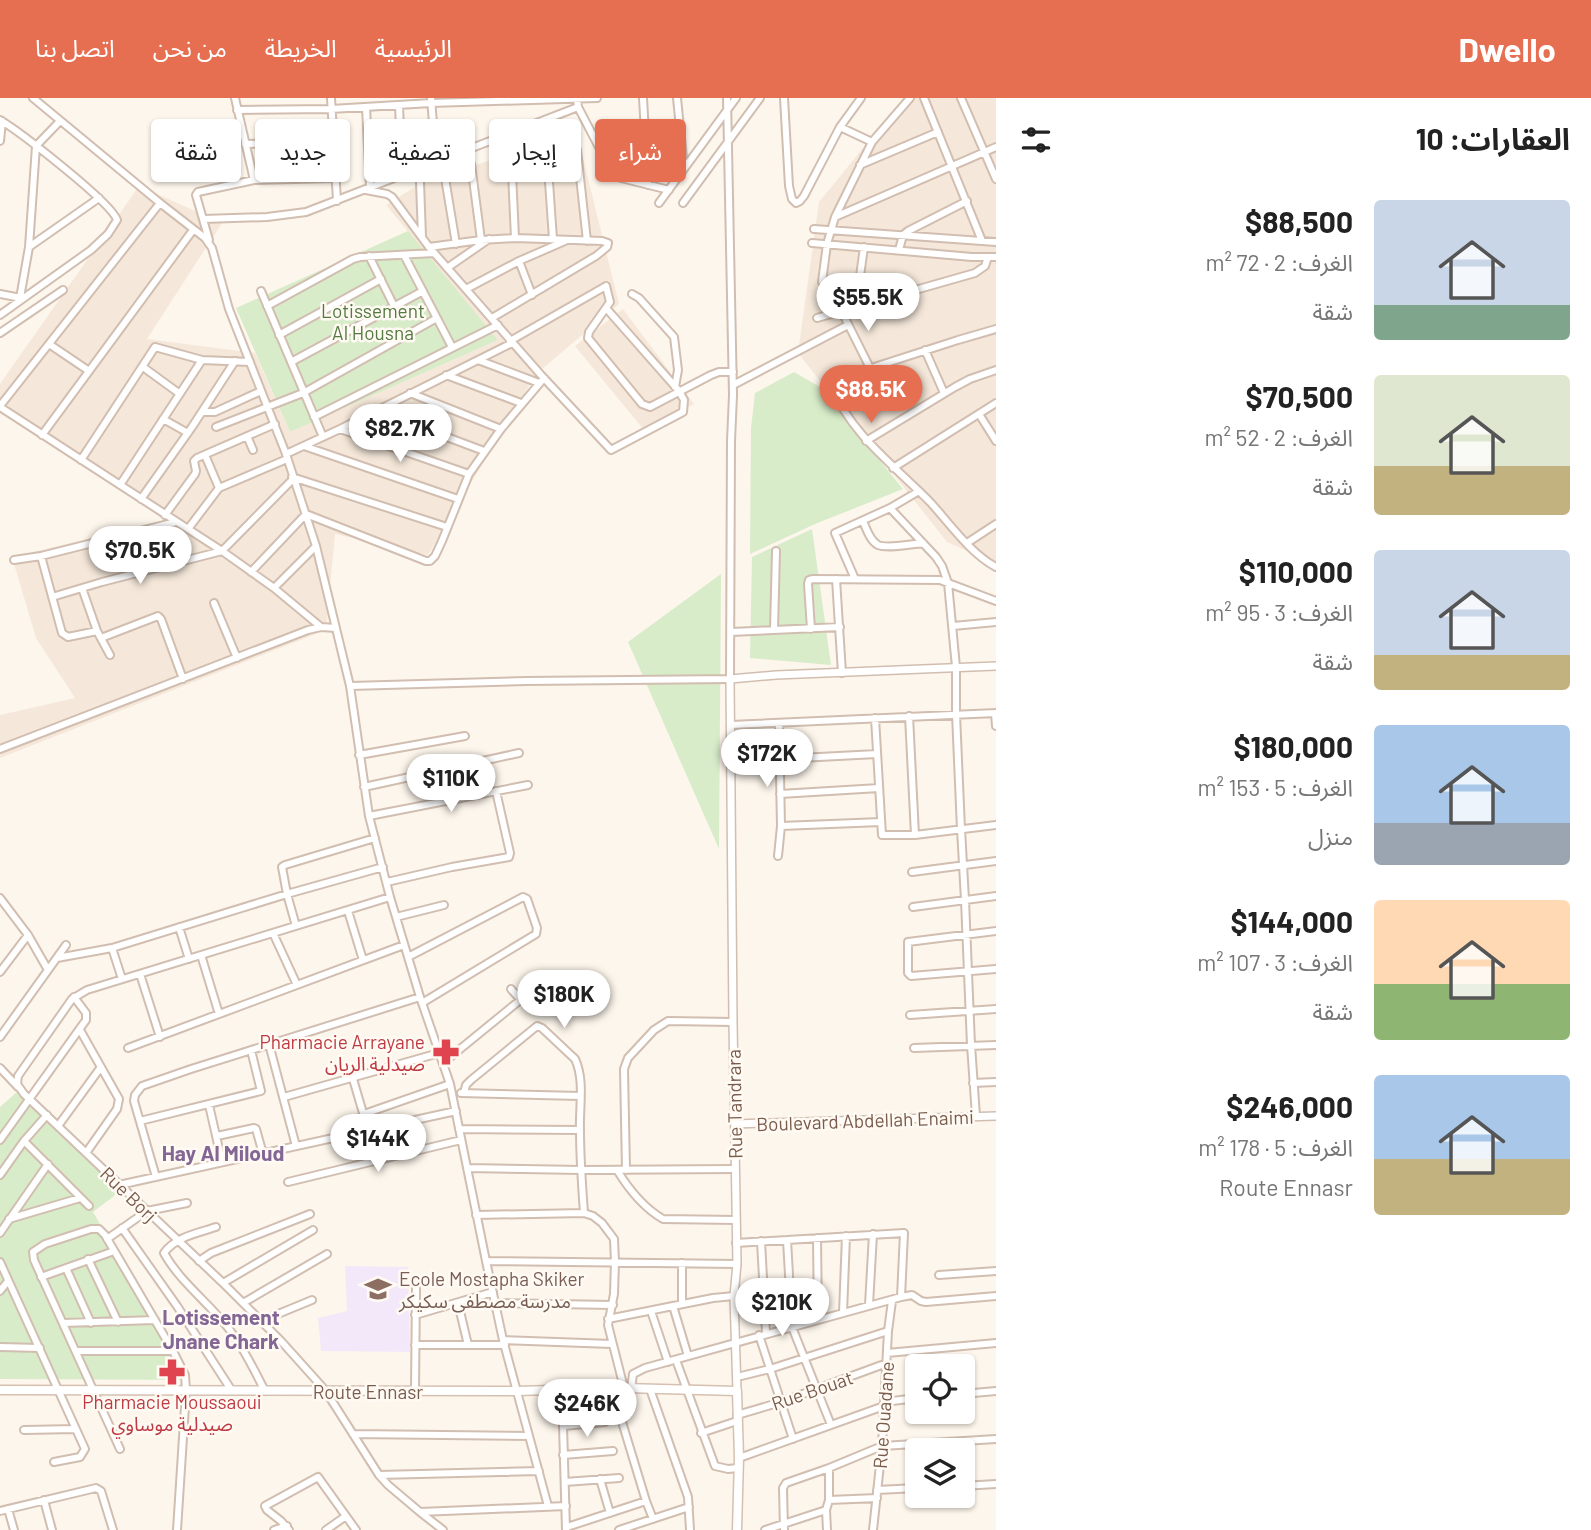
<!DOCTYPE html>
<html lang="ar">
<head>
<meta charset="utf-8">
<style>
	:root { --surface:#fff; --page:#f2f2f2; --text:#222; --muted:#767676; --accent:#e76f51 }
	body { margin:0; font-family:Barlow,"Noto Sans Arabic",sans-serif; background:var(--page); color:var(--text); direction:rtl; height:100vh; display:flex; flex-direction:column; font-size:26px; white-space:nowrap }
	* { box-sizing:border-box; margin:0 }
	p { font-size:23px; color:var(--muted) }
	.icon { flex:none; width:38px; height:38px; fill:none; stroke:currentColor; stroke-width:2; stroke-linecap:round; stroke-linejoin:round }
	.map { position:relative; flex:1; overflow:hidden; direction:ltr }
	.drawer { display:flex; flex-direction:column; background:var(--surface); width:595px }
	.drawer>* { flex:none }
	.banner { position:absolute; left:21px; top:21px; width:665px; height:63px; direction:rtl; display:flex; gap:14px }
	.fabs { position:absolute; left:905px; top:1256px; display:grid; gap:14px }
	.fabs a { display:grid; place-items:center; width:70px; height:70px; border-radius:7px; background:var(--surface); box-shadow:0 2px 5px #0004; font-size:35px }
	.price { position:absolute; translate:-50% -60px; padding:0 16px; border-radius:24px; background:#fff; color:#222; font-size:23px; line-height:46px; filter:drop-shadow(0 2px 4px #0008) }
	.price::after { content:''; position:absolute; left:50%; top:42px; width:21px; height:16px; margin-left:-10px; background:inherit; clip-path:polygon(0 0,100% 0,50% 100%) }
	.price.selected { background:var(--accent); color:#fff }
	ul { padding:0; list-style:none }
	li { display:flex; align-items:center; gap:21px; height:175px; padding:0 21px }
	li span { display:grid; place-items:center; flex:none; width:196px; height:140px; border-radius:7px; color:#555 }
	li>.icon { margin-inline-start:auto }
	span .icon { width:84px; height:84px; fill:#fffc; stroke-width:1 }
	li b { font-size:30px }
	h2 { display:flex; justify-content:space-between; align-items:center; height:84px; padding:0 21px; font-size:30px }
	.chip { padding:0 24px; border-radius:7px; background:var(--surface); box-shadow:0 2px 5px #0004; font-size:24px; line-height:63px }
	.chip.selected { background:var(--accent); color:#fff }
	header { display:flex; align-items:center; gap:42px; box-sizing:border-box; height:98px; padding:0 35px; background:var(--accent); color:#fff }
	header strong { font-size:33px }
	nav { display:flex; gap:38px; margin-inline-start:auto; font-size:24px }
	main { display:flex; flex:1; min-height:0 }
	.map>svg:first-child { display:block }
	.residential { fill:#f5e8da }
	.education { fill:#f3e8fa }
	.green { fill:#d8ecc9 }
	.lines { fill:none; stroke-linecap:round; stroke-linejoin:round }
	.minor-casing { stroke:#d1beb0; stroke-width:10 }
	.tertiary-casing { stroke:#d1beb0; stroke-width:10 }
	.secondary-casing { stroke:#d6c0b0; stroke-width:11 }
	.minor { stroke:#fff; stroke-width:6 }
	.tertiary { stroke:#fff; stroke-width:7 }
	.secondary { stroke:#fff; stroke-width:8 }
	.labels { text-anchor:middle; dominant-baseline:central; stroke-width:5; stroke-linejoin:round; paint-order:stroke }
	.park-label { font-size:19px; fill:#537a41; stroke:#fffaf3 }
	.health-label { font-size:19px; fill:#be3a42; stroke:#fffaf3; text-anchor:end }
	.street-label { font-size:19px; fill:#7a5c4d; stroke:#fffaf3 }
	.education-label { font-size:19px; fill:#785e54; stroke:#fffaf3; text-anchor:start }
	.neighbourhood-label { font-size:21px; font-weight:bold; fill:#846695; stroke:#fffaf3 }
</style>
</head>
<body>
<header>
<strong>Dwello</strong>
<nav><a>الرئيسية</a><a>الخريطة</a><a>من نحن</a><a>اتصل بنا</a></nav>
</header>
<main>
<section class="drawer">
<h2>العقارات: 10<svg class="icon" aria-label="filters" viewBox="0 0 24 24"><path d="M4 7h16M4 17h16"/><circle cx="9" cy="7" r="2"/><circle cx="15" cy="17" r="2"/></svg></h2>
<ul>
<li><span style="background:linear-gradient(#c9d6e8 75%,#7fa58c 0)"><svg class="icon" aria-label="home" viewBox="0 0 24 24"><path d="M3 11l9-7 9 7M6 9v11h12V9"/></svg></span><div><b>$88,500</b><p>الغرف: 2 · 72 m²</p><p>شقة</p></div></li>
<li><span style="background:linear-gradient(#dfe7d0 65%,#c2b280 0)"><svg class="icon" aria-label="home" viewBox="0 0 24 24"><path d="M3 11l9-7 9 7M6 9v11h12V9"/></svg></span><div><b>$70,500</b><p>الغرف: 2 · 52 m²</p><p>شقة</p></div></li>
<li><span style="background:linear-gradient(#c9d6e8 75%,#c2b280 0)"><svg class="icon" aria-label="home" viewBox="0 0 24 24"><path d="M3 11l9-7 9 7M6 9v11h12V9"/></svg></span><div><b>$110,000</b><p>الغرف: 3 · 95 m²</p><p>شقة</p></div></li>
<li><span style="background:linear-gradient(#a9c7e8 70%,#9aa5b1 0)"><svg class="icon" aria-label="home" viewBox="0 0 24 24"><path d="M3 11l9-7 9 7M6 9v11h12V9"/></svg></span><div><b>$180,000</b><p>الغرف: 5 · 153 m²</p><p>منزل</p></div></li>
<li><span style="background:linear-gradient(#ffd9b3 60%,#8fb573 0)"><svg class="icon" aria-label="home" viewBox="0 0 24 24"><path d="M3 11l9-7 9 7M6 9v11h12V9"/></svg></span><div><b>$144,000</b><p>الغرف: 3 · 107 m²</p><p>شقة</p></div></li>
<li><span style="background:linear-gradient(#a9c7e8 60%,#c2b280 0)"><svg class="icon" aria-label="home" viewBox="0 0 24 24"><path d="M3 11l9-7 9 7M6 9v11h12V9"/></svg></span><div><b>$246,000</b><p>الغرف: 5 · 178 m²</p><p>Route Ennasr</p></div></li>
</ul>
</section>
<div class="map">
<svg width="996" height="1432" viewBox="0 0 996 1432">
	<rect width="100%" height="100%" fill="#fdf6ec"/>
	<!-- residential -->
	<path class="residential" d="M904,0H996V466L947,444L798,255L819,104Z
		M577,36L619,206L536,276L428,457L335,436L326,532L0,660V617L75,600L36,540L12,459L165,422L0,311V286L139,88L222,125L147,241L255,255L290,334L498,242L386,107L426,82Z
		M623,211L694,306L644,332L575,248Z"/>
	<!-- education -->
	<path class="education" d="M345,1168L408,1169L410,1254L321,1253L318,1220L347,1213Z"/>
	<!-- green -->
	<path class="green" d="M408,133L498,242L290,334L236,210Z
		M794,274L820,289L903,391L815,426L750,456L751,330L755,295Z
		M812,431L831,567L750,560L752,459Z
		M721,476L719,751L628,544Z
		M17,994L122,1092L93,1114L190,1282L0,1281V1009Z"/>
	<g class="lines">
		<!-- minor casing -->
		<g class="minor-casing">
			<path id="minor" d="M33,0L160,105L205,140L212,150L229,211L286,356L316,448L350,588L369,718L390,799L420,899L450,986L486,1163L503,1242L548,1408
				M235,0L254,82
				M331,0L337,103
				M431,0L436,64
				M643,0L648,87
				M677,0L684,70
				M784,0L789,88L792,101L796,105L800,103L804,98L840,29L861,0
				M924,0L982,143
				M961,0L996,81
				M399,8L402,76
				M366,9L370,90
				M578,9L613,76L621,80L669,92
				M237,12L331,11L431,5L597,0
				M0,22C19,33 112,105 117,122L108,136L91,152L0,217
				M840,29L872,44
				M593,37L645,34
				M546,41L553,141
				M0,43L2,23
				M245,46L333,44
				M577,52L587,143
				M511,53L515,140
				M471,66L481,142
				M860,67L938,34
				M444,74L456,146
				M420,84L422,139
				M366,92L387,96L392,99L429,149L541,277L611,352L681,315L683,314L684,302L679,293L606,210
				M659,105L736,0
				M683,105L760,0
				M835,119L996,49
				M203,121L267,119L306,114L578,9L577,1
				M814,131L996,144
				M209,142L196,97L198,94L254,82L335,80
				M812,145L972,159H996
				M29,149L99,100
				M429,149L481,142L515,140L602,143L608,145L607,149L596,158L492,220
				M899,152L903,137L908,133L967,103
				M404,157L452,249
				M369,158L394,208
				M519,163L532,197
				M447,170L489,141
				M860,178L864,149
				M822,184L827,146L835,119L872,44L910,0
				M466,191L519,163L565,143
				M261,193L323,339
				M0,196L21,200
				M632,196L639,200L674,239L678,272L675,289
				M20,200L29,149L36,48L60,23
				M267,208L353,161L360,159L434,155
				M841,212L870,270
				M817,220L975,175L985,168L988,159
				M996,231L958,242L834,282L831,287C851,337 895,368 931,405C950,426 971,456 996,469
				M0,235L63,192
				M279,237L381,181
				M510,243L606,188L610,204L589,234L588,240L642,306L650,309L711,277L719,274H733
				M49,246L89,273
				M925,252L944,295
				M478,262L539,285
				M291,264L423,193
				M143,269L180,296
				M446,277L521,305
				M733,287L848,227
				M410,295L501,331
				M0,308L160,105
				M0,309L222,453L274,490L321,529L336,530
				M375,312L484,353
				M202,314H215L261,293
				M979,316L996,343
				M314,319L498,227
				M163,321L188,335
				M216,329L303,295L437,220
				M340,331L469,376
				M42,337L193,132
				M247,338L253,352
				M866,343L955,289L970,281L996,272
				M304,348L458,401
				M286,356L340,331L512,245
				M205,357L219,390
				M81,362L155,249L202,262L250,264
				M893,370L996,305
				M292,379L447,429
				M120,387L202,262
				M141,401L192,329L235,263
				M890,410L936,459L942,468L948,485L956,569V616L961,731L965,802L971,947L976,1018
				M165,417L195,376L196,373L194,363L197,360L275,326
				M863,423C866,430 870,443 878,447C887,451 913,446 923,445
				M188,431L219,390L287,361
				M967,445L996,426
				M41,458L62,535L68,539L97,533
				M14,462L41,458L176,424
				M251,474L306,416L426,463H430L435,458L442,443L469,376L501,331L544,280
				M836,481L842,575
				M855,481L835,435L890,410L919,393
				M82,490L97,533L110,557
				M274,490L316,448
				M52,499L102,484L222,453L293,381
				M214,505L237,560
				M953,528L996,524
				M811,531L808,486L809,482L812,481L940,482L996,503
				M774,532L776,453
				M731,534L840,529
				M101,540L158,518L161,521L183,581
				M350,588L526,583L730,581L731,343L733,297L727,0
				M995,615L996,628
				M909,618L915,737
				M875,620L882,737H915L996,727
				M731,627L996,615
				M0,651L308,532L321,529
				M359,657L465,638
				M780,661L877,656
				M364,689L519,655
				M780,696L879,690
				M369,718L528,687
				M781,728L881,724
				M778,758L781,728L779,625
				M912,774L996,763
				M387,784L452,769L509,759L510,755L496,693
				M390,799L87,892L72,901L18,978L17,986L24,996L223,1185L281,1243L325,1292L379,1377L388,1387L420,1414L566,1408
				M0,800L28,837L48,872
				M913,809L996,798
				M348,813L363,862
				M396,819L444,807
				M296,828L287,796L282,769L285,767L375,740
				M179,829L189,861
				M996,833L908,844V875L911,878L996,871
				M273,835L297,887
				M112,850L122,881
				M201,857L219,916
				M408,859L523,799L527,801L537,830L536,836L422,905
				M57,860L112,850L287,796L383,769
				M0,874L28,837
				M140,876L160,939
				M910,917L996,911
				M80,932L119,1001L117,1011L86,1055
				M0,939L66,847
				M269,946L296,1048
				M128,950L404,847
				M914,950L996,947
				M443,965L519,903V900L511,891
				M0,970L18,989
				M353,981L368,1032
				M973,985L996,984
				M461,995L580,998
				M464,995L466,987L471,982L537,928L542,930L575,961C585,982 579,1010 580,1032C580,1060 582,1088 584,1115L593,1118L602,1125L614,1141L615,1164L614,1196L608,1227L624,1290
				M284,999L439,955
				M209,1007L222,1064
				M364,1016L450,986
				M140,1023L261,993L251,952
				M58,1028L101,969
				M459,1031L580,1032
				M217,1038L254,1030L256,1031L263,1056
				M0,1042L86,922V915L74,899
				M24,1043L89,1108
				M467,1070L581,1072L734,1071
				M617,1072C628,1090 644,1110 663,1121L736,1122
				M626,1072L624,971L628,960L654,932L668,923L733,924
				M0,1077L24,1043L47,1017
				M156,1079L134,1003L135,997L142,988L191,971L420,899
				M288,1084L461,1042
				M119,1087L456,1013
				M476,1117L584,1115
				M9,1121L80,1100
				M216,1129C198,1135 175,1139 164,1155C180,1184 208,1204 229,1231C244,1250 254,1272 265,1293
				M122,1130L177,1208L232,1293
				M0,1135L48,1066
				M817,1140L818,1221
				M107,1141L147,1113L187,1105
				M787,1142L792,1229L831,1327
				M761,1143L766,1235
				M736,1145L904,1135L901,1199
				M88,1161L118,1224
				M199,1163L211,1155L310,1116
				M486,1163L737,1166
				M0,1164L85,1351L80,1359L54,1364
				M66,1170L91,1225
				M939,1177L996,1173
				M41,1179L114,1153
				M223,1185L313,1132
				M0,1193L8,1183
				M243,1205L327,1156
				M458,1205L468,1247
				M496,1205L613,1207
				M682,1206V1165
				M869,1207L873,1136
				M673,1208L688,1258
				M651,1213L668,1264
				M843,1215L846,1138
				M415,1217L493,1194
				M608,1221L713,1200L734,1198
				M261,1223L312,1202
				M63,1225L155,1222
				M759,1237L793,1341
				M503,1242L612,1246
				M415,1247H505
				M0,1249L40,1250
				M76,1253H173L185,1277L186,1293L177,1432
				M887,1255L996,1245
				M676,1262L715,1368L728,1371L738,1370
				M737,1279L770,1271L888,1233
				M612,1291L646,1403L653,1421
				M631,1291L633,1276L645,1270L901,1199L912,1197L921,1203L926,1204L996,1198
				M650,1291L688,1399L690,1432
				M562,1292L566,1432
				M415,1293L416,1190
				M962,1296L996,1293
				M884,1304L917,1300
				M737,1317L781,1304L887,1265
				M564,1328L605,1324
				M24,1332L76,1331
				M701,1335L737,1323
				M353,1336L529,1338
				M120,1351L34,1162L33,1154L45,1146L91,1131H99L105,1137L173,1253
				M563,1357L613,1353
				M739,1360L884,1308
				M379,1377L539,1373
				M600,1381L610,1415
				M565,1384L619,1380
				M962,1388L996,1386
				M877,1392L917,1390
				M44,1402L52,1432
				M829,1402L877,1400
				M8,1411L14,1432
				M0,1413L96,1390L101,1393L113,1432
				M420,1414L443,1432
				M567,1429L646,1403
				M274,1432L287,1428
				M289,1432L281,1423L267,1412L265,1408L318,1379L356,1432
				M326,1432L346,1418
				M619,1432L689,1409
				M765,1432L826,1412
				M784,1432L783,1390L786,1385L829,1370L882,1348L996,1341
				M827,1432L826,1412L829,1402V1370
				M873,1432L882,1348L888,1233L892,1203"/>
		</g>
		<!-- tertiary casing -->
		<g class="tertiary-casing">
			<path id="tertiary" d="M735,1026L996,1018
				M737,1293L734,1198L737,1166L733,924L730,581L776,577L996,568"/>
		</g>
		<!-- secondary casing -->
		<g class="secondary-casing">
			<path id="secondary" d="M0,1292L516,1293L624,1290L737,1293L739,1360L737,1432"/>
		</g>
		<!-- minor -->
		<use href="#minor" class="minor"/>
		<!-- tertiary -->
		<use href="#tertiary" class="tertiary"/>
		<!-- secondary -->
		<use href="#secondary" class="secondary"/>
	</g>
	<!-- icons -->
	<defs>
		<g id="pharmacy-bare" transform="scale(2.1)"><path d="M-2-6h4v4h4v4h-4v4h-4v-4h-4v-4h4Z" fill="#e0444e" stroke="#fffaf3" stroke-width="2.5" paint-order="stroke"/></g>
		<g id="school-bare" transform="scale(2.1)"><path d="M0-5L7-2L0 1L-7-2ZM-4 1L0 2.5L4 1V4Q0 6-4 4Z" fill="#8d6e63" stroke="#fffaf3" stroke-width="2.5" paint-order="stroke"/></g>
	</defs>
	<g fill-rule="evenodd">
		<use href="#pharmacy-bare" x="446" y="954"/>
		<use href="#school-bare" x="378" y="1191"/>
		<use href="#pharmacy-bare" x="172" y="1274"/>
	</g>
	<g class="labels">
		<!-- park labels -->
		<g class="park-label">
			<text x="373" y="212">Lotissement<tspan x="373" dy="22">Al Housna</tspan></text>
		</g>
		<!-- health labels -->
		<g class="health-label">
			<text x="425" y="943">Pharmacie Arrayane<tspan x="425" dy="22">صيدلية الريان</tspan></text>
			<text x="172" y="1303" text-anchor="middle">Pharmacie Moussaoui<tspan x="172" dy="22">صيدلية موساوي</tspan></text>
		</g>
		<!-- street labels -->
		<g class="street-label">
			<text transform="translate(734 1006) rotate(-91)">Rue Tandrara</text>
			<text transform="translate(865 1022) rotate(-2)">Boulevard Abdellah Enaimi</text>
			<text transform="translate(129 1096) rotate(44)">Rue Borj</text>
			<text transform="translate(812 1292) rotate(-19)">Rue Bouat</text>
			<text x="368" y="1293">Route Ennasr</text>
			<text transform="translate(883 1317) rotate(-86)">Rue Ouadane</text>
		</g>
		<!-- education labels -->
		<g class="education-label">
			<text x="399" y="1180">Ecole Mostapha Skiker<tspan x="399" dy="22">مدرسة مصطفى سكيكر</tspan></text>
		</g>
		<!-- neighbourhood labels -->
		<g class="neighbourhood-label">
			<text x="223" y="1054">Hay Al Miloud</text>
			<text x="221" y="1218">Lotissement<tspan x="221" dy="24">Jnane Chark</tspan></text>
		</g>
	</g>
</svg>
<div class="fabs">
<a><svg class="icon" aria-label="locate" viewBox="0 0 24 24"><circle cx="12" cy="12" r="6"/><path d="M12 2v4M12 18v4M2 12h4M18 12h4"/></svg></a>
<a><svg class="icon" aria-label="layers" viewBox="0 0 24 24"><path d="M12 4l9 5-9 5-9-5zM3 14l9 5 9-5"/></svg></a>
</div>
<b class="price" style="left:868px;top:235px">$55.5K</b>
<b class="price selected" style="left:871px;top:327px">$88.5K</b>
<b class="price" style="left:400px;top:366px">$82.7K</b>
<b class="price" style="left:140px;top:488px">$70.5K</b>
<b class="price" style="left:767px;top:691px">$172K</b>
<b class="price" style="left:451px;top:716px">$110K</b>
<b class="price" style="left:564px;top:932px">$180K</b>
<b class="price" style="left:378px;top:1076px">$144K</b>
<b class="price" style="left:782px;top:1240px">$210K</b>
<b class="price" style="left:587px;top:1341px">$246K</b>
<div class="banner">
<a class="chip selected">شراء</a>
<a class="chip">إيجار</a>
<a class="chip">تصفية</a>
<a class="chip">جديد</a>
<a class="chip">شقة</a>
</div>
</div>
</main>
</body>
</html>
